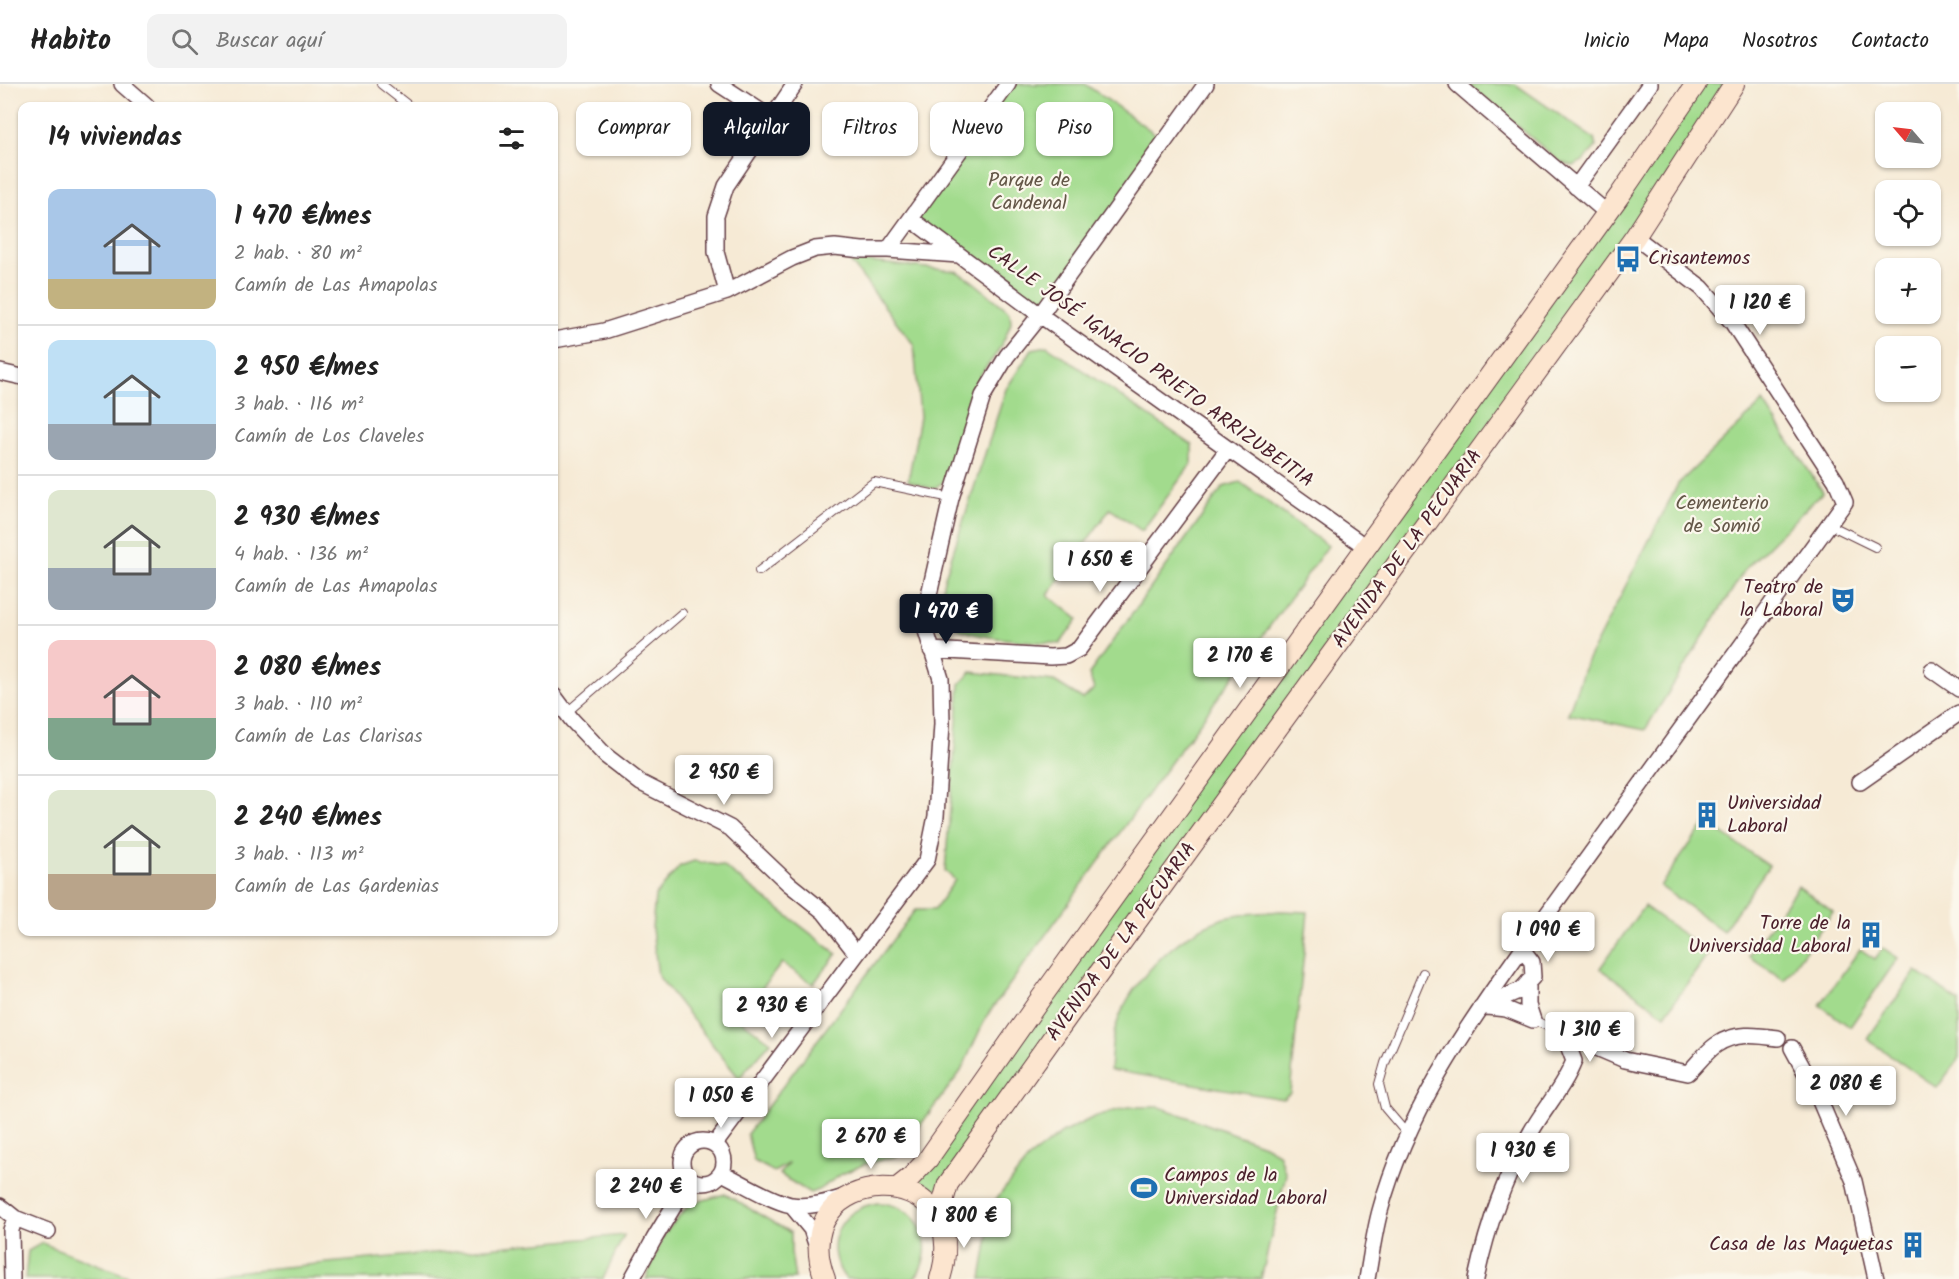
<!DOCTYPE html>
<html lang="es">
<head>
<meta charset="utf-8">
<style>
	:root { --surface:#fff; --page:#f2f2f2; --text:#222; --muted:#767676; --line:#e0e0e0; --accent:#111827 }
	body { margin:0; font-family:Kalam,sans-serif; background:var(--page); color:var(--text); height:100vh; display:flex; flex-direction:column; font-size:22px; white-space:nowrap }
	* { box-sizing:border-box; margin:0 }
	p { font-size:20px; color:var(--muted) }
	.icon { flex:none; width:33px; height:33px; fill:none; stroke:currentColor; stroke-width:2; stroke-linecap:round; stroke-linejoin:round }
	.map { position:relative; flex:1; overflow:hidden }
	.details { position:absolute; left:18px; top:18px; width:540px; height:834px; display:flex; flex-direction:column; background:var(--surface); border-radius:12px; box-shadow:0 2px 4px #0004 }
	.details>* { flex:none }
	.top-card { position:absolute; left:576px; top:18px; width:570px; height:54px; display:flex; gap:12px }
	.needle { width:39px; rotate:298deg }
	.tools { position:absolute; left:1875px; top:18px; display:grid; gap:12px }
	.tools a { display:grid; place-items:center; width:66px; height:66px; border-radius:12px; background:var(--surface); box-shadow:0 2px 4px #0004; font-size:30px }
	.price { position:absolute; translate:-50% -51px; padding:0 14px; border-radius:6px; background:#fff; color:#222; font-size:20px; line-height:39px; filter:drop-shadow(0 2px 3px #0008) }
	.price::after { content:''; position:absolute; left:50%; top:36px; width:18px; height:14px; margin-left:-9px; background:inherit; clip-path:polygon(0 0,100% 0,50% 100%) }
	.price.selected { background:var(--accent); color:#fff }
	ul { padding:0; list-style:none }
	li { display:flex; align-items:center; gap:18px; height:150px; padding:0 30px }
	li+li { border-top:2px solid var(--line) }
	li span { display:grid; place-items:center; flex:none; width:168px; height:120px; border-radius:12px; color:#555 }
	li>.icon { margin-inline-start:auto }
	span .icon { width:72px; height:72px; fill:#fffc; stroke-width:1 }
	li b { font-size:26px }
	h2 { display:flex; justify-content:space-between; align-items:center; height:72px; padding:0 30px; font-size:26px }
	.pill { padding:0 21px; border-radius:12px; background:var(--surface); box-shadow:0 2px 4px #0004; font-size:21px; line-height:54px }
	.pill.selected { background:var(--accent); color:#fff }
	header { display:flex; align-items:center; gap:36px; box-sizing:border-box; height:84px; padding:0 30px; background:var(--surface); border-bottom:2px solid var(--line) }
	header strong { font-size:28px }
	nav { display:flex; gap:33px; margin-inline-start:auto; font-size:21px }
	.search { width:420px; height:54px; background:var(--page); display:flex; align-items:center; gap:15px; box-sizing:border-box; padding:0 21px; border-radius:12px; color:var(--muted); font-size:22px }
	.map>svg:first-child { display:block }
	.green { fill:#a2db8d; stroke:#767d5c; stroke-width:1.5 }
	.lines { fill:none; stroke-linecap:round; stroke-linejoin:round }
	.lane-casing { stroke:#643d44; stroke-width:10 }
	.street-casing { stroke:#643d44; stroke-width:18 }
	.secondary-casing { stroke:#643d44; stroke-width:22 }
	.lane { stroke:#fff; stroke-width:8 }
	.street { stroke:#fff; stroke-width:15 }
	.secondary { stroke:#fce5cf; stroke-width:20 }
	.labels { text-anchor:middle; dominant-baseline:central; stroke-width:4.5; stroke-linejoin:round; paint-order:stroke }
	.park-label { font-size:20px; fill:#645748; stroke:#fbf7ec }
	.poi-label { font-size:20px; fill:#4a1f2b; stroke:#fbf7ec; text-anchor:start }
	.street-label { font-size:20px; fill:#4a1f2b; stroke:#fbf7ec }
</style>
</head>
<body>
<header>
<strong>Habito</strong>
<div class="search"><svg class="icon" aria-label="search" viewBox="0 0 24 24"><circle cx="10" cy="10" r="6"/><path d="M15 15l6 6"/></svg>Buscar aquí</div>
<nav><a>Inicio</a><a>Mapa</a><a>Nosotros</a><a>Contacto</a></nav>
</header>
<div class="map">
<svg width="1959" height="1195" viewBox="0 0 1959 1195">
	<rect width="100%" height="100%" fill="#fbf7ec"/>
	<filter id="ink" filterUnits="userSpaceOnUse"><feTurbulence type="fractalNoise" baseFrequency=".0167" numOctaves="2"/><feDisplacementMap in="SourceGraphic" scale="12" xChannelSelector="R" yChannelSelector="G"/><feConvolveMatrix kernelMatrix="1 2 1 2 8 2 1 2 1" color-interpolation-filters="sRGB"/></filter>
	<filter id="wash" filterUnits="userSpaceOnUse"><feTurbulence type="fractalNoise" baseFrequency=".008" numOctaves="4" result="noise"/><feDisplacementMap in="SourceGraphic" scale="24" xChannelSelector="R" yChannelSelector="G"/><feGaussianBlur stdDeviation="1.35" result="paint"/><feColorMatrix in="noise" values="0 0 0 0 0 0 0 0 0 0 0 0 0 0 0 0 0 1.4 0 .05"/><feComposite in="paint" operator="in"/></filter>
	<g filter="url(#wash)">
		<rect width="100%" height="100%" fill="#f6ead5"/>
		<!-- green -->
		<path class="green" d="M1008,0H1085L1164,56L1040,231L911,135Z
			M1468,0H1515L1594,55L1596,63L1583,77L1573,82L1560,78Z
			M1696,0H1734L948,1100L938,1135L914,1110L911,1093Z
			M849,176L956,187L971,196L1010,228L1011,239L1005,254L997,269L981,290L952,392L933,405L908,397L920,333L914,261Z
			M1047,262L1192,361V379L1142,447L1110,425L1048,511L1078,535L1060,560C1035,557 968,556 950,539C940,528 942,512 943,499L1006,305L1032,265Z
			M1763,318L1823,408L1746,484L1645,646L1568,630L1586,579L1678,400Z
			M1240,398L1328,462L986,933L961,987L897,1072L865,1080L842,1090L818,1106L810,1109L779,1090L789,1079L774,1088L754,1077L747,1050L915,826H934L955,796L945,787L960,600L971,588L1054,597L1083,615L1094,605L1089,590L1223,403Z
			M1706,738L1769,782L1723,847L1660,802Z
			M694,777L723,782L837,870L813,900L782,879L738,934L771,958L739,994L658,892L652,845L655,812L680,782Z
			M1798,802L1833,828L1784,896L1749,872Z
			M1644,822L1709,869L1665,931L1600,884Z
			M1280,827L1308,828L1290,1009L1283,1015L1110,986C1111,976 1111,964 1113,954C1123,903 1176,849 1225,834C1242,829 1262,829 1280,827Z
			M1883,864L1898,874L1850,943L1820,921L1860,865L1875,875Z
			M1916,887L1959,918V974L1937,1004L1867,955Z
			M1128,1023H1160L1264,1061L1278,1069L1286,1090L1261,1195H981L994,1118L1030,1073L1062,1049L1094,1033Z
			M725,1110L791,1149V1168L795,1195H646L665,1149L690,1120Z
			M878,1119C919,1120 940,1162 914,1195H846C820,1163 839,1124 878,1119Z
			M624,1151L603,1195H25L28,1167L42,1159L130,1193L169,1194Z"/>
	</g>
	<g filter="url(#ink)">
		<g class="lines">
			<!-- lane casing -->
			<g class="lane-casing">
				<path id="lane" d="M381,0L409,22
					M1830,441L1875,463
					M759,487L874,398L951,414
					M566,629L682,529
					M1533,936L1590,961
					M1408,1051L1385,1024L1379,1000L1385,979L1423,889"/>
			</g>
			<!-- street casing -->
			<g class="street-casing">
				<path id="street" d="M122,0L147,22
					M719,0L771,34
					M1457,0L1607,129
					M1576,103L1650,0
					M911,135L1040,231L1366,463
					M888,166L959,171
					M727,208L716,168V132L726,102L795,0
					M554,256L604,247L727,208L792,174L815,165L835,163L862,166H888L1008,0
					M0,288L22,293
					M931,566L1050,573L1066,572L1079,565L1228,365
					M1932,586L1959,605
					M554,612L572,636L606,672L641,699L730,744L788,799L824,828L856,869
					M1860,698L1959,629
					M1528,898V921L1533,936
					M1481,923L1521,906L1533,893L1532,878L1522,865
					M1487,923L1506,925L1533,936
					M1590,961L1625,976L1688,989C1697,980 1706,968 1716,961C1734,948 1757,951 1778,954
					M1792,964L1817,1010L1854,1097L1876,1195
					M682 1078a21 21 0 1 1 42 0a21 21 0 1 1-42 0Z
					M715,1060L927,776L936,732L942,640L941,595L923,537L951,414L983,312L1007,272L1040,231L1206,0
					M722,1089C741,1098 771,1117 791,1121C809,1124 829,1118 847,1112
					M791,1121L811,1145L818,1166
					M0,1122L15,1134L48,1147
					M12,1195L11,1146L15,1134
					M632,1195L654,1155L690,1095
					M1367,1195C1371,1173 1374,1149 1380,1127C1406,1030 1464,946 1522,865L1845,418L1836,397L1732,238L1702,204L1635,153
					M1476,1195C1487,1144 1504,1093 1531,1048C1545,1023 1564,1003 1574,977L1564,951"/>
			</g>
			<!-- secondary casing -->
			<g class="secondary-casing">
				<path id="secondary" d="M897,1104L911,1093L928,1075L1041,914L1620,111L1696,0
					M938,1135L948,1100L1073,925L1635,153L1734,0
					M825,1195C781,1079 979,1068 940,1195"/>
			</g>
			<!-- lane -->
			<use href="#lane" class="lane"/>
			<!-- street -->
			<use href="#street" class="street"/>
			<!-- secondary -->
			<use href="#secondary" class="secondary"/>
		</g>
	</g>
	<!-- icons -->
	<defs>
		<g id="bus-bare" transform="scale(2.07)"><path d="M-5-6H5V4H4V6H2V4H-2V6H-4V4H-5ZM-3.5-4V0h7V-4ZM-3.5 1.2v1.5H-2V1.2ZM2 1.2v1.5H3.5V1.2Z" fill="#1f6fb2" stroke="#fbf7ec" stroke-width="2.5" paint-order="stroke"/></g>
		<g id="theatre-bare" transform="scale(2.07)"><path d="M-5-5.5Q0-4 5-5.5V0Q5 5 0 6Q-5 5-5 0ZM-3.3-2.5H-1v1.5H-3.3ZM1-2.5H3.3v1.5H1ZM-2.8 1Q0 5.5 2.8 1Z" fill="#1f6fb2" stroke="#fbf7ec" stroke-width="2.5" paint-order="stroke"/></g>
		<g id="building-bare" transform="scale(2.07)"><path d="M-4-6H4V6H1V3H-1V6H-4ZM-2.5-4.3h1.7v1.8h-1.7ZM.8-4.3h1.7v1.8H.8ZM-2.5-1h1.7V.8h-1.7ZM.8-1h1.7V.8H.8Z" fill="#1f6fb2" stroke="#fbf7ec" stroke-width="2.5" paint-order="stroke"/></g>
		<g id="stadium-bare" transform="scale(2.07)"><path d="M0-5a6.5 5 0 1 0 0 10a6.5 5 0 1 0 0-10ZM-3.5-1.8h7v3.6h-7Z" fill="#1f6fb2" stroke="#fbf7ec" stroke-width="2.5" paint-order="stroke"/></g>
	</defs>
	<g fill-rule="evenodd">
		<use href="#bus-bare" x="1628" y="175"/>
		<use href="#theatre-bare" x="1843" y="516"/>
		<use href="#building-bare" x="1707" y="731"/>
		<use href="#building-bare" x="1871" y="851"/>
		<use href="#stadium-bare" x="1144" y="1104"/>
		<use href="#building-bare" x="1913" y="1161"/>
	</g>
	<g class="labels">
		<!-- park labels -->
		<g class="park-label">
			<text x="1029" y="97">Parque de<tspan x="1029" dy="23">Candenal</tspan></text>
			<text x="1722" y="420">Cementerio<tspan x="1722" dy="23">de Somió</tspan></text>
		</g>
		<!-- poi labels -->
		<g class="poi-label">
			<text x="1648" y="175">Crisantemos</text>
			<text x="1823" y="504" text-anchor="end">Teatro de<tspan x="1823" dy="23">la Laboral</tspan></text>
			<text x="1727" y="720">Universidad<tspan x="1727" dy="23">Laboral</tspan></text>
			<text x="1851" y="840" text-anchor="end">Torre de la<tspan x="1851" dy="23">Universidad Laboral</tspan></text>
			<text x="1164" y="1092">Campos de la<tspan x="1164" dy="23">Universidad Laboral</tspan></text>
			<text x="1893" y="1161" text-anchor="end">Casa de las Maquetas</text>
		</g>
		<!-- street labels -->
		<g class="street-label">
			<text transform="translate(1150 283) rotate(36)">CALLE JOSÉ IGNACIO PRIETO ARRIZUBEITIA</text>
			<text transform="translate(1408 465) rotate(-54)">AVENIDA DE LA PECUARIA</text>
			<text transform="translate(1122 858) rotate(-54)">AVENIDA DE LA PECUARIA</text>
		</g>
	</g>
</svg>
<div class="tools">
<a><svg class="needle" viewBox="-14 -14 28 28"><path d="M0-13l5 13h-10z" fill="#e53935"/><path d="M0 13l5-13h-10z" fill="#767676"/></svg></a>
<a><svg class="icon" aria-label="locate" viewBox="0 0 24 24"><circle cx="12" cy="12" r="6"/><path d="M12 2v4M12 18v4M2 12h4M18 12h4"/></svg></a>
<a>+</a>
<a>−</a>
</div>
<b class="price" style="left:1760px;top:252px">1 120 €</b>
<b class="price" style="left:1100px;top:509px">1 650 €</b>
<b class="price selected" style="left:946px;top:561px">1 470 €</b>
<b class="price" style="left:1240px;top:605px">2 170 €</b>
<b class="price" style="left:724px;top:722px">2 950 €</b>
<b class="price" style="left:1548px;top:879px">1 090 €</b>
<b class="price" style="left:772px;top:955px">2 930 €</b>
<b class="price" style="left:1590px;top:979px">1 310 €</b>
<b class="price" style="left:1846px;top:1033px">2 080 €</b>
<b class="price" style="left:721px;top:1045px">1 050 €</b>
<b class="price" style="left:871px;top:1086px">2 670 €</b>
<b class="price" style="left:1523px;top:1100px">1 930 €</b>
<b class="price" style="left:646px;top:1136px">2 240 €</b>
<b class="price" style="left:964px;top:1165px">1 800 €</b>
<div class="top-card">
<a class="pill">Comprar</a>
<a class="pill selected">Alquilar</a>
<a class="pill">Filtros</a>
<a class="pill">Nuevo</a>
<a class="pill">Piso</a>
</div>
<section class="details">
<h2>14 viviendas<svg class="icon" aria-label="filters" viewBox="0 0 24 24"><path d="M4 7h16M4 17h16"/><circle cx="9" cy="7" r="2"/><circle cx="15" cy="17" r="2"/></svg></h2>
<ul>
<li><span style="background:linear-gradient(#a9c7e8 75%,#c2b280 0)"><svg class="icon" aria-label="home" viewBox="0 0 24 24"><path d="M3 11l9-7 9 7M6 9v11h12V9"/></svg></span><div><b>1 470 €/mes</b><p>2 hab. · 80 m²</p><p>Camín de Las Amapolas</p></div></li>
<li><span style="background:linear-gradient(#bfe0f5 70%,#9aa5b1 0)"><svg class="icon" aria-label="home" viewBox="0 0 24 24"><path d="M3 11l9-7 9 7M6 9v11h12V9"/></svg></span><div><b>2 950 €/mes</b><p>3 hab. · 116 m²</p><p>Camín de Los Claveles</p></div></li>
<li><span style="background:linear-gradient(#dfe7d0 65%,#9aa5b1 0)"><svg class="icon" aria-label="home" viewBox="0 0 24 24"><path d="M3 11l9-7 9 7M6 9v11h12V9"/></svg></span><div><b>2 930 €/mes</b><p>4 hab. · 136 m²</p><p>Camín de Las Amapolas</p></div></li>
<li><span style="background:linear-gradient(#f6c9c9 65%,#7fa58c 0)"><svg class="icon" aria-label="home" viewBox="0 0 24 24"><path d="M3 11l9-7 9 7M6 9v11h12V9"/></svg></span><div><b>2 080 €/mes</b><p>3 hab. · 110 m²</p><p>Camín de Las Clarisas</p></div></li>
<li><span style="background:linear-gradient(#dfe7d0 70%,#b9a48a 0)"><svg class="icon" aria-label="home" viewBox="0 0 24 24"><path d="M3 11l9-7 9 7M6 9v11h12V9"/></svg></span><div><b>2 240 €/mes</b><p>3 hab. · 113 m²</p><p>Camín de Las Gardenias</p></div></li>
</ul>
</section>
</div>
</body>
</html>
